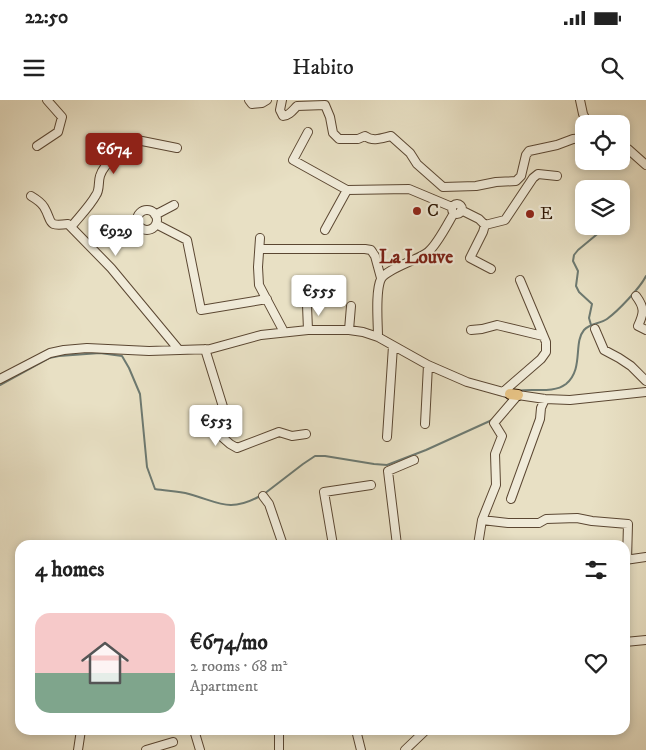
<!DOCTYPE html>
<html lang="en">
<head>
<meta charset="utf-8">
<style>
	:root { --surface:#fff; --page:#f2f2f2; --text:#222; --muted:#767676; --line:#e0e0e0; --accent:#8f2418 }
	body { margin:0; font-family:"IM FELL DW Pica",serif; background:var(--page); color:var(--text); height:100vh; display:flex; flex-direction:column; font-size:19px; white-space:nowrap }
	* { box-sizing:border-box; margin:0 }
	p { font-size:16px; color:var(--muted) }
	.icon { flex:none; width:28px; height:28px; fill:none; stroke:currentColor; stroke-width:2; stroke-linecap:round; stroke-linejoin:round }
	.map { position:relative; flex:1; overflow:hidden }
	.panel { position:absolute; left:15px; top:440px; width:615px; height:195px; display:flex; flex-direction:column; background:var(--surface); border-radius:15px; box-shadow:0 2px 8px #0003 }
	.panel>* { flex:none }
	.fabs { position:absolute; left:575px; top:15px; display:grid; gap:10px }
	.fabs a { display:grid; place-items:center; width:55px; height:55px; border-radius:10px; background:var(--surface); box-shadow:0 2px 8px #0003; font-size:25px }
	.price { position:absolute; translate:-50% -42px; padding:0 11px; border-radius:5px; background:#fff; color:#222; font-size:16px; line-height:32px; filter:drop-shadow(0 1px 2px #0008) }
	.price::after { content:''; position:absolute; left:50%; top:30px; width:15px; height:11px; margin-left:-8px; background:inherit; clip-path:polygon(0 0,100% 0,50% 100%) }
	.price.active { background:var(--accent); color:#fff }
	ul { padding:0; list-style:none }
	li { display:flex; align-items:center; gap:15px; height:125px; padding:0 20px }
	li+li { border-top:1px solid var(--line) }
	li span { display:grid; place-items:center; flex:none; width:140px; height:100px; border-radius:15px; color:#555 }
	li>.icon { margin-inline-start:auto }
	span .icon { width:60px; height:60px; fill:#fffc; stroke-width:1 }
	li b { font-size:21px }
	h2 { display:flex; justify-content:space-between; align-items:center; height:60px; padding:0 20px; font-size:21px }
	.status { display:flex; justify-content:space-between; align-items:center; height:35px; padding:0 25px; background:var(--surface); direction:ltr }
	.status svg { height:14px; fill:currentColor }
	header { display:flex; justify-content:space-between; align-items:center; height:65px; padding:0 20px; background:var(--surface); font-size:22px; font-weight:600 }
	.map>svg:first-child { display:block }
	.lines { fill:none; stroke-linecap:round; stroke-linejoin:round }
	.stream { stroke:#6d7970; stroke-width:2 }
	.minor-casing { stroke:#5b4732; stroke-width:10 }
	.major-casing { stroke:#2c1402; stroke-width:12 }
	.minor { stroke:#f0ebd9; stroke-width:8 }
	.major { stroke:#e4c082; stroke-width:10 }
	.poi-dot { fill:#8f2418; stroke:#f0ebd9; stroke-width:2 }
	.labels { text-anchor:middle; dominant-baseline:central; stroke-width:4.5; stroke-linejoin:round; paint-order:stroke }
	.poi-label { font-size:18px; fill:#2c1402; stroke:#f0ebd9; text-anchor:start }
	.neighbourhood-label { font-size:19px; font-weight:bold; fill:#7a1f14; stroke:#f0ebd9 }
</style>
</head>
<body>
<div class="status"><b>22:50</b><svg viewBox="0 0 49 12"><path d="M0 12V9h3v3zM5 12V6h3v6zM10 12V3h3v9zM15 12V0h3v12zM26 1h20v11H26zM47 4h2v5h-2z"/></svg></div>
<header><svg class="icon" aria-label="menu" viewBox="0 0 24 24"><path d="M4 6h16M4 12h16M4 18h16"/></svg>Habito<svg class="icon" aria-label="search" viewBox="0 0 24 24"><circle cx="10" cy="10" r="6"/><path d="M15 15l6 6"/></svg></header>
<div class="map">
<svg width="646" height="650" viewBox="0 0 646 650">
	<rect width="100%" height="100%" fill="#e8e0c4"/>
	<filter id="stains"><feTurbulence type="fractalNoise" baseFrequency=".004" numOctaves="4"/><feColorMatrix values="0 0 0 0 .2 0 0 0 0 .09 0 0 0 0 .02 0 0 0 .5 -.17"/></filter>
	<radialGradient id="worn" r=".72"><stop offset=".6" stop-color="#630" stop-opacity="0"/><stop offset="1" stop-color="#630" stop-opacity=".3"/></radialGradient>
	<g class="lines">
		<!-- stream -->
		<path class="stream" d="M620,89V87
			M591,225L589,218L592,204L579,192L576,186L578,171L573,161L574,155L578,150L607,126
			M0,285L49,258L59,256L100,253L122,256L129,268L140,294L147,367L155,389C166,391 178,391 189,394C219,402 229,413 260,396
			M518,291C532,288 553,294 566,284C584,269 573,243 584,230C590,223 600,224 607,219C618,211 640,188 646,176
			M264,394L303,364L315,356H325L374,364L387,365L426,350L492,320"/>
		<!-- minor casing -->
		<g class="minor-casing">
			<path id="minor" d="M249,0L252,4L262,3L267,0
				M282,0L280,10L283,16C289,16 293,10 297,6L325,5L330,17L333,33L339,39H358L365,36C373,42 382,38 391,36L410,53L417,64L443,87L476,86L496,82L516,81L521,76L526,55L529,51L557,45L573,39L584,38
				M580,0L583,14L588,24
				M308,32L293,60L347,90
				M621,45L628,49L646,65
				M37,46L58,32L62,17L47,0
				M31,96C36,99 41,102 44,107C53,122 46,127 68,124L111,168L179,250
				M452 109a5 5 0 1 1 10 0a5 5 0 1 1-10 0Z
				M461,110L479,119L485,125L483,132L470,158L491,169
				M137 120a10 10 0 1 1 20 0a10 10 0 1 1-20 0Z
				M155,115L174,105
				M156,124L187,140L201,210L267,199
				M485,125L505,120L533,78L538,74L557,76
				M71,127C79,117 90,106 96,95C100,90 98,82 100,76C104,62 125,48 137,40L177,48
				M325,130L347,90L409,89L452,107
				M106,135L113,127L138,125
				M260,138L258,167L259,185L284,232
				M260,149H365L371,150L375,156L381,178
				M636,196C645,208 644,213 638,226L646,230
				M307,205L308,230
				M595,229L604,250L619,258L631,266L646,281
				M349,230L351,206
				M471,230L482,229L497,225L543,236
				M378,237C378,223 375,191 381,179C386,169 418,160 428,152C437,145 448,123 454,113
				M205,249L224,310L222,337L230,344L237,348L279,332L292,336L306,334
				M0,279L50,253L64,250L87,248L149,251L210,249L261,235L308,230H349L363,232L378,237L428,265L467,282L510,294
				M503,292L541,259L546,252V242L520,180
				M425,324L428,265
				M387,337L393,246
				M263,396L269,404L283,445
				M511,399L540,319L541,308L545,299
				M482,420L508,423H539L546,419L577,418L592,421L628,424L627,460
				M333,445L324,392L371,385
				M397,445L388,371L414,360
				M478,445L482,420L496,385L495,354L502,336L494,323L518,295L545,299L570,300L646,292
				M625,460L646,457
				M625,542L646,540
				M194,630L200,650
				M279,630V650
				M356,630L361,650
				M78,650L81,630
				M146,650L173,642
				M405,650L426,630"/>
		</g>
		<!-- major casing -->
		<g class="major-casing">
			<path id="major" d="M510,294L518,295"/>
		</g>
		<!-- minor -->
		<use href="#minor" class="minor"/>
		<!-- major -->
		<use href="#major" class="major"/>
	</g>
	<!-- markers -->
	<g class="poi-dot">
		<circle cx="417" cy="111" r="5"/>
		<circle cx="530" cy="114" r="5"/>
	</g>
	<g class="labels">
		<!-- poi labels -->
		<g class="poi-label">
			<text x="427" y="111">C</text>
			<text x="540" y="114">E</text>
		</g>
		<!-- neighbourhood labels -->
		<g class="neighbourhood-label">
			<text x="416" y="157">La Louve</text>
		</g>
	</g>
	<rect width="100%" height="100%" filter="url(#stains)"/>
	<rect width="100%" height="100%" fill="url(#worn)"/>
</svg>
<div class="fabs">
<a><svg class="icon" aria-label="locate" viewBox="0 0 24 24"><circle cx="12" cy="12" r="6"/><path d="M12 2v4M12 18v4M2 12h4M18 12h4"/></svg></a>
<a><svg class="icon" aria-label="layers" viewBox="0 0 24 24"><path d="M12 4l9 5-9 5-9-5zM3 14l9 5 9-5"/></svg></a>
</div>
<b class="price active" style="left:114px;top:75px">€674</b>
<b class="price" style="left:116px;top:157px">€929</b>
<b class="price" style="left:319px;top:217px">€555</b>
<b class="price" style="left:216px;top:347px">€553</b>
<section class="panel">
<h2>4 homes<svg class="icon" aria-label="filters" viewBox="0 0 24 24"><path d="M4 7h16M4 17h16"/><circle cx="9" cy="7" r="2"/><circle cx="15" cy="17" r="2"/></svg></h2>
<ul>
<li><span style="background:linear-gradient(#f6c9c9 60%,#7fa58c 0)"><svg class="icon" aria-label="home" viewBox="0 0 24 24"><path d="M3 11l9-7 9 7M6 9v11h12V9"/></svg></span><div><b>€674/mo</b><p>2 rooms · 68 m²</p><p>Apartment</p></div><svg class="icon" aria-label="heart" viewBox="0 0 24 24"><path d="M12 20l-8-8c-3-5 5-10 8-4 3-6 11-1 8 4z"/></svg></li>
</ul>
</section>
</div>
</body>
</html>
